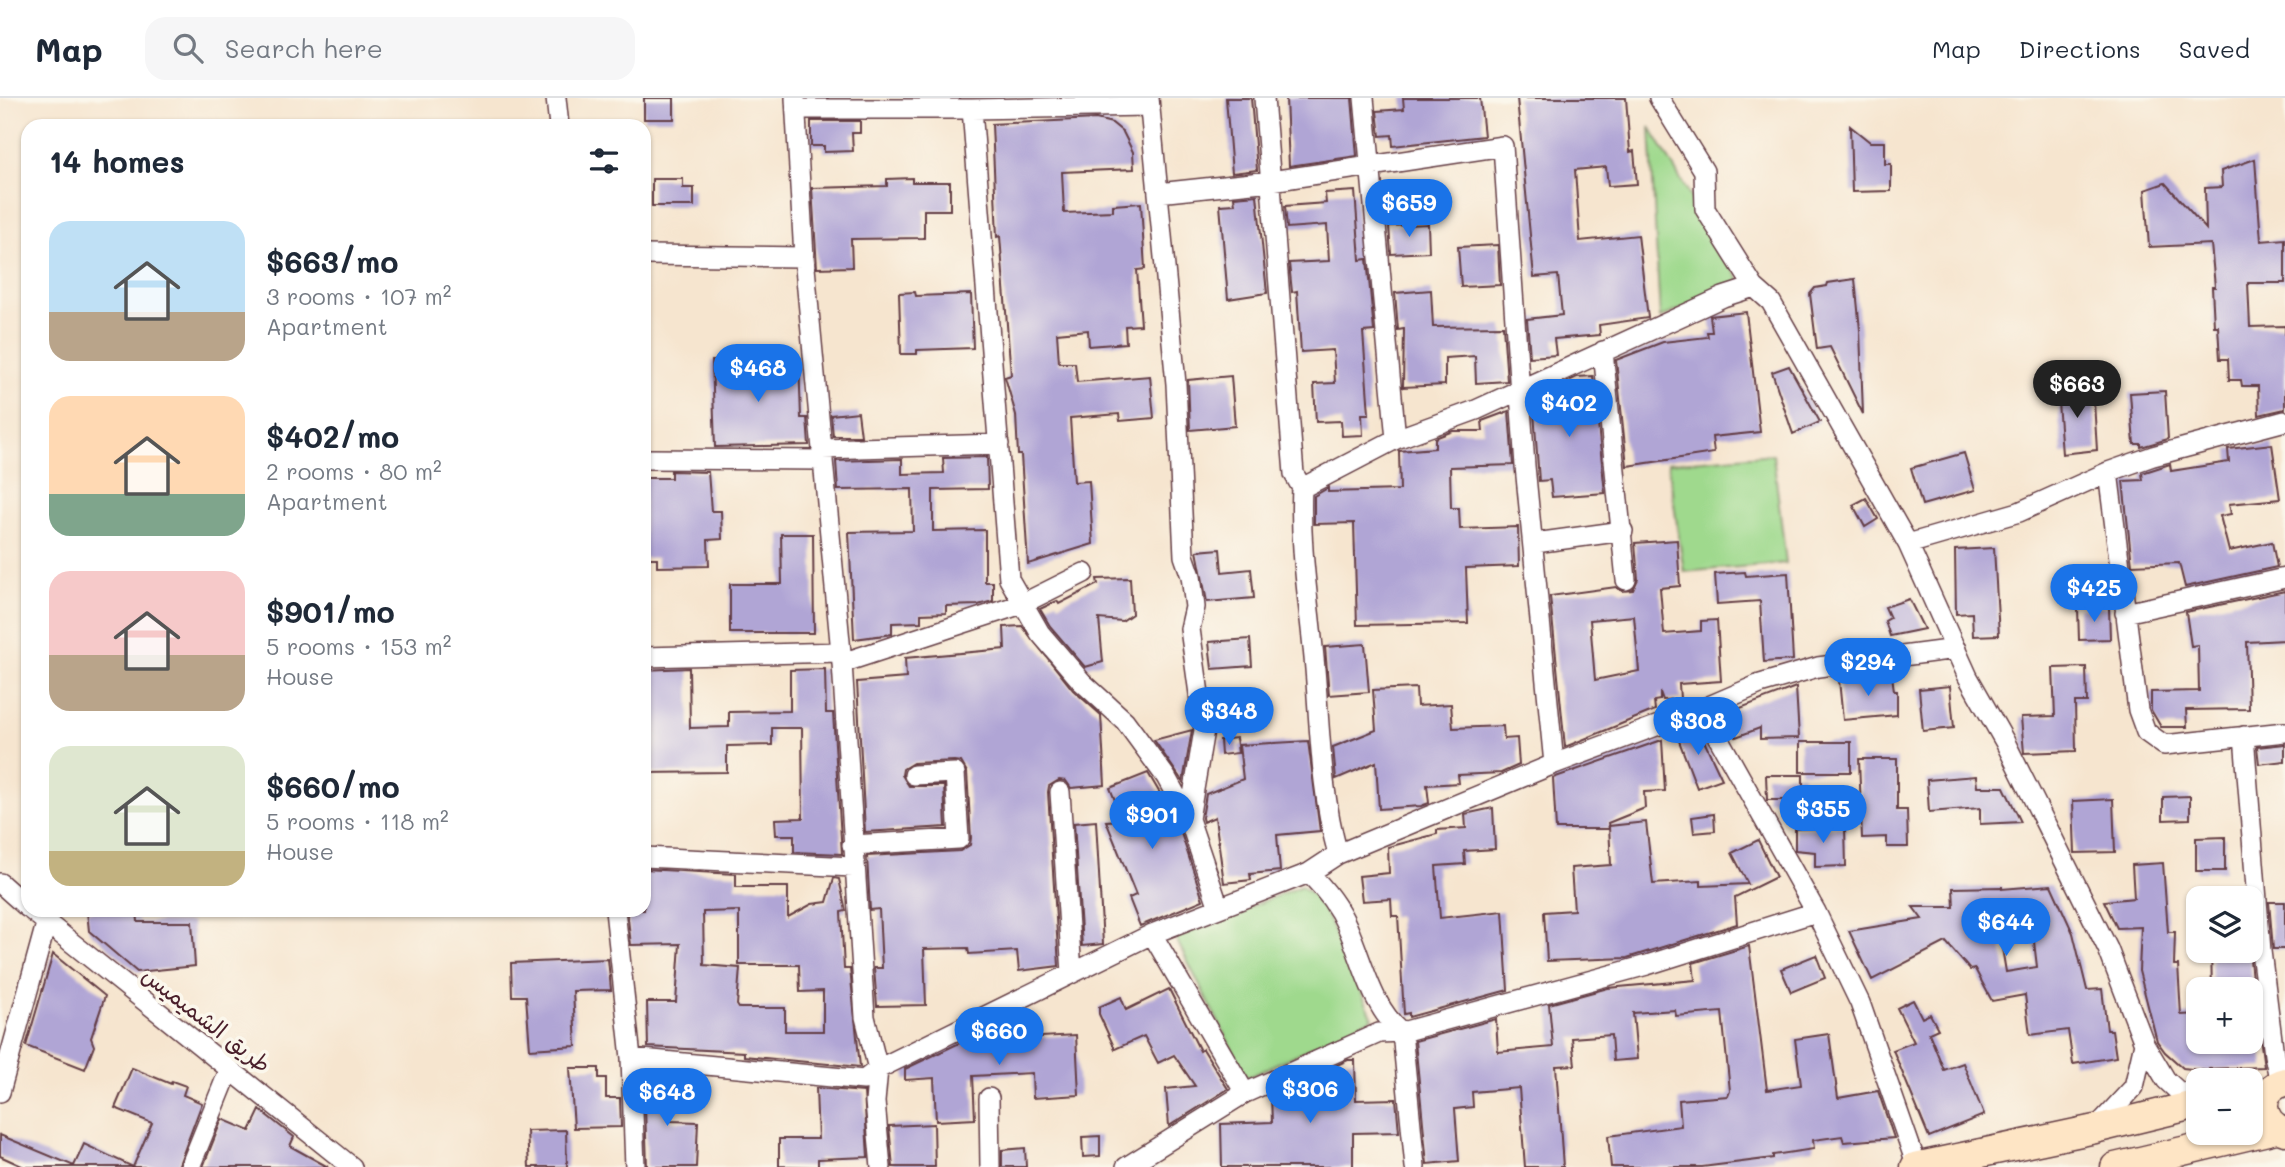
<!DOCTYPE html>
<html lang="en">
<head>
<meta charset="utf-8">
<style>
	:root { --surface:#fff; --page:#f6f6f7; --text:#1f2937; --muted:#747a83; --line:#e0e1e3; --accent:#1a73e8 }
	body { margin:0; font-family:Mali,"Playpen Sans Arabic",sans-serif; background:var(--page); color:var(--text); height:100vh; display:flex; flex-direction:column; font-size:26px; white-space:nowrap }
	* { box-sizing:border-box; margin:0 }
	p { font-size:23px; color:var(--muted) }
	.icon { flex:none; width:38px; height:38px; fill:none; stroke:currentColor; stroke-width:2; stroke-linecap:round; stroke-linejoin:round }
	.map { position:relative; flex:1; overflow:hidden }
	.drawer { position:absolute; left:21px; top:21px; width:630px; height:798px; display:flex; flex-direction:column; background:var(--surface); border-radius:21px; box-shadow:0 2px 5px #0004 }
	.drawer>* { flex:none }
	.controls { position:absolute; left:2186px; top:788px; display:grid; gap:14px }
	.controls a { display:grid; place-items:center; width:77px; height:77px; border-radius:14px; background:var(--surface); box-shadow:0 2px 5px #0004; font-size:35px }
	.price { position:absolute; translate:-50% -60px; padding:0 16px; border-radius:24px; background:var(--accent); color:#fff; font-size:23px; line-height:46px; filter:drop-shadow(0 2px 4px #0008) }
	.price::after { content:''; position:absolute; left:50%; top:42px; width:21px; height:16px; margin-left:-10px; background:inherit; clip-path:polygon(0 0,100% 0,50% 100%) }
	.price.current { background:#222; color:#fff }
	ul { padding:0; list-style:none }
	li { display:flex; align-items:center; gap:21px; height:175px; padding:0 28px }
	li span { display:grid; place-items:center; flex:none; width:196px; height:140px; border-radius:21px; color:#555 }
	li>.icon { margin-inline-start:auto }
	span .icon { width:84px; height:84px; fill:#fffc; stroke-width:1 }
	li b { font-size:30px }
	h2 { display:flex; justify-content:space-between; align-items:center; height:84px; padding:0 28px; font-size:30px }
	header { display:flex; align-items:center; gap:42px; box-sizing:border-box; height:98px; padding:0 35px; background:var(--surface); border-bottom:2px solid var(--line) }
	header strong { font-size:33px }
	nav { display:flex; gap:38px; margin-inline-start:auto; font-size:24px }
	.search { width:490px; height:63px; background:var(--page); display:flex; align-items:center; gap:18px; box-sizing:border-box; padding:0 24px; border-radius:21px; color:var(--muted); font-size:26px }
	.map>svg:first-child { display:block }
	.green { fill:#9fd98d; stroke:#747c5c; stroke-width:2 }
	.building { fill:#b0a5d5; fill-rule:evenodd }
	.lines { fill:none; stroke-linecap:round; stroke-linejoin:round }
	.street-casing { stroke:#643d44; stroke-width:22 }
	.secondary-casing { stroke:#643d44; stroke-width:31 }
	.street { stroke:#fff; stroke-width:19 }
	.secondary { stroke:#fee5c5; stroke-width:28 }
	.labels { text-anchor:middle; dominant-baseline:central; stroke-width:7; stroke-linejoin:round; paint-order:stroke }
	.street-label { font-size:23px; fill:#4a1f2b; stroke:#fbf7ec }
</style>
</head>
<body>
<header>
<strong>Map</strong>
<div class="search"><svg class="icon" aria-label="search" viewBox="0 0 24 24"><circle cx="10" cy="10" r="6"/><path d="M15 15l6 6"/></svg>Search here</div>
<nav><a>Map</a><a>Directions</a><a>Saved</a></nav>
</header>
<div class="map">
<svg width="2285" height="1069" viewBox="0 0 2285 1069">
	<rect width="100%" height="100%" fill="#fbf7ec"/>
	<filter id="ink" filterUnits="userSpaceOnUse"><feTurbulence type="fractalNoise" baseFrequency=".0143" numOctaves="2"/><feDisplacementMap in="SourceGraphic" scale="14" xChannelSelector="R" yChannelSelector="G"/><feConvolveMatrix kernelMatrix="1 2 1 2 8 2 1 2 1" color-interpolation-filters="sRGB"/></filter>
	<filter id="wash" filterUnits="userSpaceOnUse"><feTurbulence type="fractalNoise" baseFrequency=".00686" numOctaves="4" result="noise"/><feDisplacementMap in="SourceGraphic" scale="28" xChannelSelector="R" yChannelSelector="G"/><feGaussianBlur stdDeviation="1.57" result="paint"/><feColorMatrix in="noise" values="0 0 0 0 0 0 0 0 0 0 0 0 0 0 0 0 0 1.4 0 .05"/><feComposite in="paint" operator="in"/></filter>
	<g filter="url(#wash)">
		<rect width="100%" height="100%" fill="#f6e5cf"/>
		<!-- green -->
		<path class="green" d="M1650,29L1742,186L1660,220Z
			M1773,356L1786,465L1684,474L1668,365Z
			M1301,788L1319,801L1373,920L1247,980L1175,839Z"/>
		<g id="blocks">
			<!-- building -->
			<path class="building" d="M644,0H674V21H644Z
				M1226,0H1251L1257,72L1232,75Z
				M1286,0H1352L1357,58L1289,68Z
				M1403,0H1480L1484,38L1393,48L1392,37L1380,38L1377,13L1404,11Z
				M1517,0H1626L1630,54L1634,53L1637,86L1608,88L1606,69L1575,72L1580,143L1638,137L1648,220L1599,227L1600,237L1554,241L1556,257L1530,259L1527,221L1562,217L1558,177L1534,179Z
				M1096,21L1112,25L1123,34L1133,54L1134,71L1062,74L1064,115L1113,113V107L1141,105L1145,171L1137,172L1141,227L1125,228L1126,245L1089,248L1088,232L1057,235L1059,265H1075L1077,284L1150,278L1154,320L1120,323L1119,316L1070,320L1074,384L1089,383L1093,446L1028,466L1021,357H1018L1016,317L1005,279L1011,277L1000,138L997,139L992,26Z
				M811,23H860V35H852L853,53L824,54V48H811Z
				M1850,28L1870,44H1885V66H1891V93L1852,94Z
				M2255,61L2261,143L2285,141V185H2248L2250,229L2285,228V311L2259,317L2258,288H2242L2241,282H2229L2228,261H2220L2218,228H2214L2212,189H2215L2211,146L2149,149L2145,92L2165,85L2206,131L2205,90L2222,89L2221,73Z
				M912,80V84H950V112H924V140L851,141L852,169L817,170L812,90L887,88V81Z
				M652,81H683V90H694V108H652Z
				M1355,93L1360,162L1367,161L1374,233L1363,234L1369,316H1362L1363,337L1342,338L1341,323L1316,324L1314,286L1335,285L1333,252L1301,254L1297,193L1292,194L1289,165L1329,163L1327,127L1287,130L1285,108L1326,105L1325,95Z
				M1257,97L1267,195L1228,201L1220,107L1235,106L1234,99Z
				M1428,126L1429,154L1391,156L1389,128Z
				M1498,147L1500,187L1461,189L1458,149Z
				M1855,181L1860,232L1863,316L1830,249L1817,251L1810,196L1815,190L1827,188L1828,185Z
				M1431,192L1433,229L1503,228L1507,283L1476,285L1475,258L1445,260V287L1403,289L1404,231L1398,232L1395,195Z
				M915,194L916,198L971,196L973,250L917,252V256H901L899,195Z
				M1746,214L1760,334L1712,339L1714,355L1627,368L1616,262L1663,244L1708,239L1707,234H1712L1710,218Z
				M799,261L801,320H807L809,347L715,349L712,263Z
				M1789,268L1820,324L1793,336L1772,274Z
				M1231,278L1235,328L1190,332L1188,282Z
				M1593,278L1605,395L1552,399L1550,382L1539,383L1533,300L1577,279Z
				M2093,288L2097,352L2062,356L2057,291Z
				M2165,293L2168,341L2141,349V346H2134L2130,295Z
				M1509,313L1513,367L1450,369L1451,410H1459L1460,431L1518,429L1519,468L1466,470L1468,525L1357,527L1354,425L1314,426V398L1328,390V394L1400,392L1399,353L1435,350V340L1453,333H1483L1482,323Z
				M858,314L861,338H833L831,317Z
				M2272,346L2280,401L2229,406L2231,416L2220,418L2229,453L2272,444L2277,469L2185,489L2179,465L2132,467L2123,383L2143,382L2142,375L2170,366L2171,373L2229,364L2228,351Z
				M1964,355L1975,392L1922,407L1911,370Z
				M987,359L988,391L933,392V433L985,432V484H993V503L978,507L946,508V515L921,516V524L892,525V536L854,541L849,434L913,433L912,391L838,392L836,363L902,361V376L944,375L943,360Z
				M671,373L708,374L711,413H721L722,441L708,442L709,468L657,469V460H644V380H671Z
				M1866,400L1878,421L1865,429L1853,407Z
				M781,436H813L814,535H730V486H782Z
				M1677,442L1680,488L1660,490L1664,536L1701,533V523L1717,522L1721,583L1679,586L1680,601L1663,602L1660,594V602L1654,603L1655,612L1565,649L1550,498L1616,489L1622,493L1633,492L1638,481L1635,445ZM1634,518L1639,573L1595,582L1590,522Z
				M1994,450L1999,537L1973,538L1972,515L1956,516L1955,452Z
				M1220,451L1222,474L1251,471L1254,500L1207,504L1197,453Z
				M1745,474L1746,478L1788,475L1793,562L1764,564L1760,503L1717,506L1715,476Z
				M1130,480L1132,516L1122,523L1099,521L1103,564L1085,569L1050,528L1040,511L1057,503L1059,506L1098,486L1097,481Z
				M2285,493V542L2247,544L2249,611L2186,612L2187,629H2161L2151,612V594L2199,593L2198,547L2191,548L2186,514Z
				M1909,501L1924,531L1890,538L1885,523L1890,520L1885,509Z
				M2109,509L2110,541L2079,542L2078,510Z
				M1022,528L1073,592L1101,617L1105,687L1071,690L1066,683L1059,682L1049,688L1048,694L1059,868L1019,873L1017,853L969,856L968,850L924,851L926,907L877,908L874,870H882L879,811L870,812L867,758L960,753L970,747L971,740L967,674L961,664L954,663L913,665L903,671L902,677L909,688H944L946,729L865,734L857,584L906,580L905,560L1005,551L1004,529Z
				M1250,541L1252,568L1212,571L1209,544Z
				M1365,546L1369,594L1329,597L1325,549Z
				M2086,569L2087,604H2075L2076,653L2024,655L2021,619L2055,618L2053,570Z
				M689,570L690,630L729,629V614L790,613V572L825,571L826,615H833L842,756L794,754V737H776L775,721L803,720L802,630H772V647L727,648V674L644,675V572Z
				M1892,577L1894,593H1897V617L1843,622L1839,582Z
				M1950,588L1954,630L1923,633L1919,591Z
				M1796,589L1799,640L1760,641V630L1736,639L1727,615Z
				M1416,590L1417,608L1451,606L1453,630L1503,628L1504,641L1517,640L1519,667L1501,675L1458,677L1459,685L1427,687L1429,705L1421,708L1379,711L1376,664L1336,681L1333,649L1376,632L1373,592Z
				M1696,626L1722,681L1697,690L1676,635Z
				M1192,632L1183,684L1154,642Z
				M1236,640L1238,655L1221,657L1220,642Z
				M1662,642L1665,693L1644,694L1645,710L1608,725L1609,731H1556L1553,680Z
				M1308,643L1320,733L1277,737L1280,773L1250,776L1251,782L1224,785L1215,719L1203,724L1202,720L1206,696L1243,681L1239,647Z
				M1800,644H1851V674H1800Z
				M2285,646V663L2259,666L2257,649Z
				M1859,661H1897V712H1907L1908,749H1887V739L1862,740Z
				M1148,675L1178,726L1203,802L1140,828L1129,800L1136,797L1106,723L1123,722L1110,690Z
				M1766,677H1803V702H1767Z
				M1976,678L1977,689H2004L2021,724L1980,726V710L1929,714L1927,682Z
				M2190,698V721L2163,722V699Z
				M2113,701L2115,754L2075,755L2073,703Z
				M1493,710L1495,751L1464,753L1465,766L1436,768L1440,820L1503,813L1508,892L1409,919V915L1404,916L1398,818H1392L1391,801L1362,803L1359,778L1389,775L1388,749L1437,736V732L1466,730L1465,716Z
				M1714,716L1715,733L1694,735L1692,719Z
				M1096,723L1103,846L1082,848L1074,725Z
				M1646,724L1653,786L1701,783V788L1748,786L1732,755L1758,742L1776,779L1735,799L1737,826L1627,860L1547,863L1544,814L1574,812L1571,770L1611,767L1609,728Z
				M1845,729L1846,768L1815,769V754L1795,752V731Z
				M2225,739V773H2196V740Z
				M2163,765L2168,834H2175L2174,867H2178L2181,917L2198,916V943H2250V910L2256,909L2264,969L2209,971V973L2183,970L2165,954L2157,943L2139,873L2141,829L2117,830L2104,803L2134,800L2132,767Z
				M644,771L736,776V789H788V819L812,806L827,804L834,780L839,781L846,813L841,814L844,871H850L860,969L744,958V954L648,949L647,904H676L680,846L631,847L627,812H644ZM739,813V867H799L800,894L823,893V933H785V910H739L737,907L740,870L704,867L703,814Z
				M2051,787L2073,835L2087,892L2102,891L2107,932H2112L2116,959L2073,966L2068,932L2030,937L2025,897L1992,903L1975,871L1970,872L1946,844L1872,882L1849,833L1922,821L1913,809H1954L1953,790L2002,789V791ZM2033,835L2037,869L2006,874L2000,838Z
				M2269,804H2285V851H2273Z
				M137,812L138,824H192L195,868L137,874L89,833L87,813Z
				M1749,848L1767,992L1801,987L1795,941L1829,936L1838,1000L1878,993L1894,1040L1844,1044L1842,1038L1813,1042L1814,1051L1773,1057V1060L1702,1069H1611L1608,1038L1681,1028L1679,1002L1728,998L1730,993L1722,914L1676,918L1675,912L1633,915L1637,961L1613,963L1611,937L1572,940L1575,967L1556,968L1563,1069H1525L1519,990L1472,994L1473,1009L1455,1011L1459,1063L1427,1066L1415,943L1496,921L1498,954L1553,949L1549,906L1608,890L1695,882L1693,865Z
				M2211,852H2249L2253,891H2212Z
				M53,856L105,898L91,940L94,948L85,971L26,948Z
				M1816,857L1825,880L1791,894L1781,871Z
				M608,861L611,892L573,893L576,948L530,951L526,898H512L511,865Z
				M1169,891L1200,953L1203,951L1228,991L1169,1028L1166,991L1195,988L1174,957L1158,965L1144,938L1115,951L1099,916V909L1121,899L1126,912Z
				M1913,902L1922,920L1930,916L1938,931L1929,935L1944,972L1963,965L1984,1017L1929,1039L1893,952L1914,944L1897,910Z
				M1024,925V940L1076,937L1079,997L1033,1000L1032,975L973,978L975,1021L936,1023L934,980L905,982V971L972,939L981,938V934L997,926Z
				M1348,962H1355L1356,1002L1396,1001L1399,1034L1353,1035V1069H1222L1221,1026L1272,1024L1271,997Z
				M132,970L171,986L172,983L186,988L183,997L202,1005L178,1069H24L0,1058V1037L74,1068L84,1046L133,1069L152,1025L115,1010Z
				M570,970H599V980H606V1000H620L621,1029L574,1030Z
				M648,974L670,976L671,1023L698,1024L696,1069H647L644,977Z
				M816,990L864,994L868,1059L818,1061V1069L779,1068V1041H818Z
				M260,1012L294,1039L290,1048L328,1069H203L222,1021L250,1033Z
				M934,1026L935,1069H893L889,1028Z
				M566,1032L567,1069H529L527,1033Z
				M1100,1038V1058L1083,1059L1082,1039Z
				M1025,1050L1026,1069H1002V1052Z"/>
		</g>
	</g>
	<g filter="url(#ink)">
		<use href="#blocks" fill-opacity="0" stroke="#643d44" stroke-width="2"/>
		<g class="lines">
			<!-- street casing -->
			<g class="street-casing">
				<path id="street" d="M556,0L559,28
					M795,0L804,159L842,565L865,919L878,971L875,1004L881,1069
					M1149,0L1176,286L1184,458L1191,478L1195,509L1190,531L1204,632L1189,721
					M1264,0L1294,376L1302,390C1299,451 1310,510 1315,571C1320,632 1321,696 1338,756
					M1364,0L1396,341
					M1659,0L1704,73L1705,111L1754,189
					M796,11H972L1009,481L1040,535L1082,584L1125,623L1166,679L1189,721L1219,810
					M972,11L1149,8
					M1158,95L1271,83L1503,48L1525,368L1554,666
					M644,157L804,159
					M1603,253L1626,482
					M822,351L999,346
					M644,361L823,362
					M2108,374L2138,612L2146,634L2164,647L2285,634
					M1302,390L1396,341L1476,312L1723,199L1754,189L1771,204L1908,446L1968,579L2005,644L2108,851L2144,945L2166,982L2178,993L2198,999
					M1535,445L1623,433
					M1908,446L2019,414L2108,374L2153,358L2285,323
					M2125,515L2285,480
					M644,559L840,554
					M842,565L1022,506L1084,475
					M1702,611L1760,586L1818,569L1956,551
					M2244,638L2261,853L2274,957L2280,985
					M1060,694L1072,875
					M852,747L959,741L955,675L914,677
					M644,759L853,769
					M1309,775C1325,791 1338,807 1347,828C1363,863 1372,911 1402,934L1415,1069
					M0,785L28,810
					M31,812L352,1069
					M615,812L631,960L635,1069
					M1152,836L1245,995
					M631,960L864,982L878,971L1152,836L1309,775L1338,756L1554,666L1702,611L1816,814L1860,905L1917,1068
					M0,994L46,826
					M989,1000L990,1069
					M2096,1030L2134,989L2144,945
					M190,1069L230,970
					M1126,1069L1245,995L1379,935L1402,934L1647,867L1816,814"/>
			</g>
			<!-- secondary casing -->
			<g class="secondary-casing">
				<path id="secondary" d="M2285,984C2256,990 2258,1026 2285,1033
					M1915,1069L2095,1031L2198,1006
					M2115,1069L2276,1031"/>
			</g>
			<!-- street -->
			<use href="#street" class="street"/>
			<!-- secondary -->
			<use href="#secondary" class="secondary"/>
		</g>
	</g>
	<g class="labels">
		<!-- street labels -->
		<g class="street-label">
			<text transform="translate(207 921) rotate(38)">طريق الشميميس</text>
		</g>
	</g>
</svg>
<div class="controls">
<a><svg class="icon" aria-label="layers" viewBox="0 0 24 24"><path d="M12 4l9 5-9 5-9-5zM3 14l9 5 9-5"/></svg></a>
<a>+</a>
<a>−</a>
</div>
<b class="price" style="left:1409px;top:141px">$659</b>
<b class="price" style="left:758px;top:306px">$468</b>
<b class="price current" style="left:2077px;top:322px">$663</b>
<b class="price" style="left:1569px;top:341px">$402</b>
<b class="price" style="left:2094px;top:526px">$425</b>
<b class="price" style="left:1868px;top:600px">$294</b>
<b class="price" style="left:1229px;top:649px">$348</b>
<b class="price" style="left:1698px;top:659px">$308</b>
<b class="price" style="left:1823px;top:747px">$355</b>
<b class="price" style="left:1152px;top:753px">$901</b>
<b class="price" style="left:2006px;top:860px">$644</b>
<b class="price" style="left:999px;top:969px">$660</b>
<b class="price" style="left:1310px;top:1027px">$306</b>
<b class="price" style="left:667px;top:1030px">$648</b>
<section class="drawer">
<h2>14 homes<svg class="icon" aria-label="filters" viewBox="0 0 24 24"><path d="M4 7h16M4 17h16"/><circle cx="9" cy="7" r="2"/><circle cx="15" cy="17" r="2"/></svg></h2>
<ul>
<li><span style="background:linear-gradient(#bfe0f5 65%,#b9a48a 0)"><svg class="icon" aria-label="home" viewBox="0 0 24 24"><path d="M3 11l9-7 9 7M6 9v11h12V9"/></svg></span><div><b>$663/mo</b><p>3 rooms · 107 m²</p><p>Apartment</p></div></li>
<li><span style="background:linear-gradient(#ffd9b3 70%,#7fa58c 0)"><svg class="icon" aria-label="home" viewBox="0 0 24 24"><path d="M3 11l9-7 9 7M6 9v11h12V9"/></svg></span><div><b>$402/mo</b><p>2 rooms · 80 m²</p><p>Apartment</p></div></li>
<li><span style="background:linear-gradient(#f6c9c9 60%,#b9a48a 0)"><svg class="icon" aria-label="home" viewBox="0 0 24 24"><path d="M3 11l9-7 9 7M6 9v11h12V9"/></svg></span><div><b>$901/mo</b><p>5 rooms · 153 m²</p><p>House</p></div></li>
<li><span style="background:linear-gradient(#dfe7d0 75%,#c2b280 0)"><svg class="icon" aria-label="home" viewBox="0 0 24 24"><path d="M3 11l9-7 9 7M6 9v11h12V9"/></svg></span><div><b>$660/mo</b><p>5 rooms · 118 m²</p><p>House</p></div></li>
</ul>
</section>
</div>
</body>
</html>
